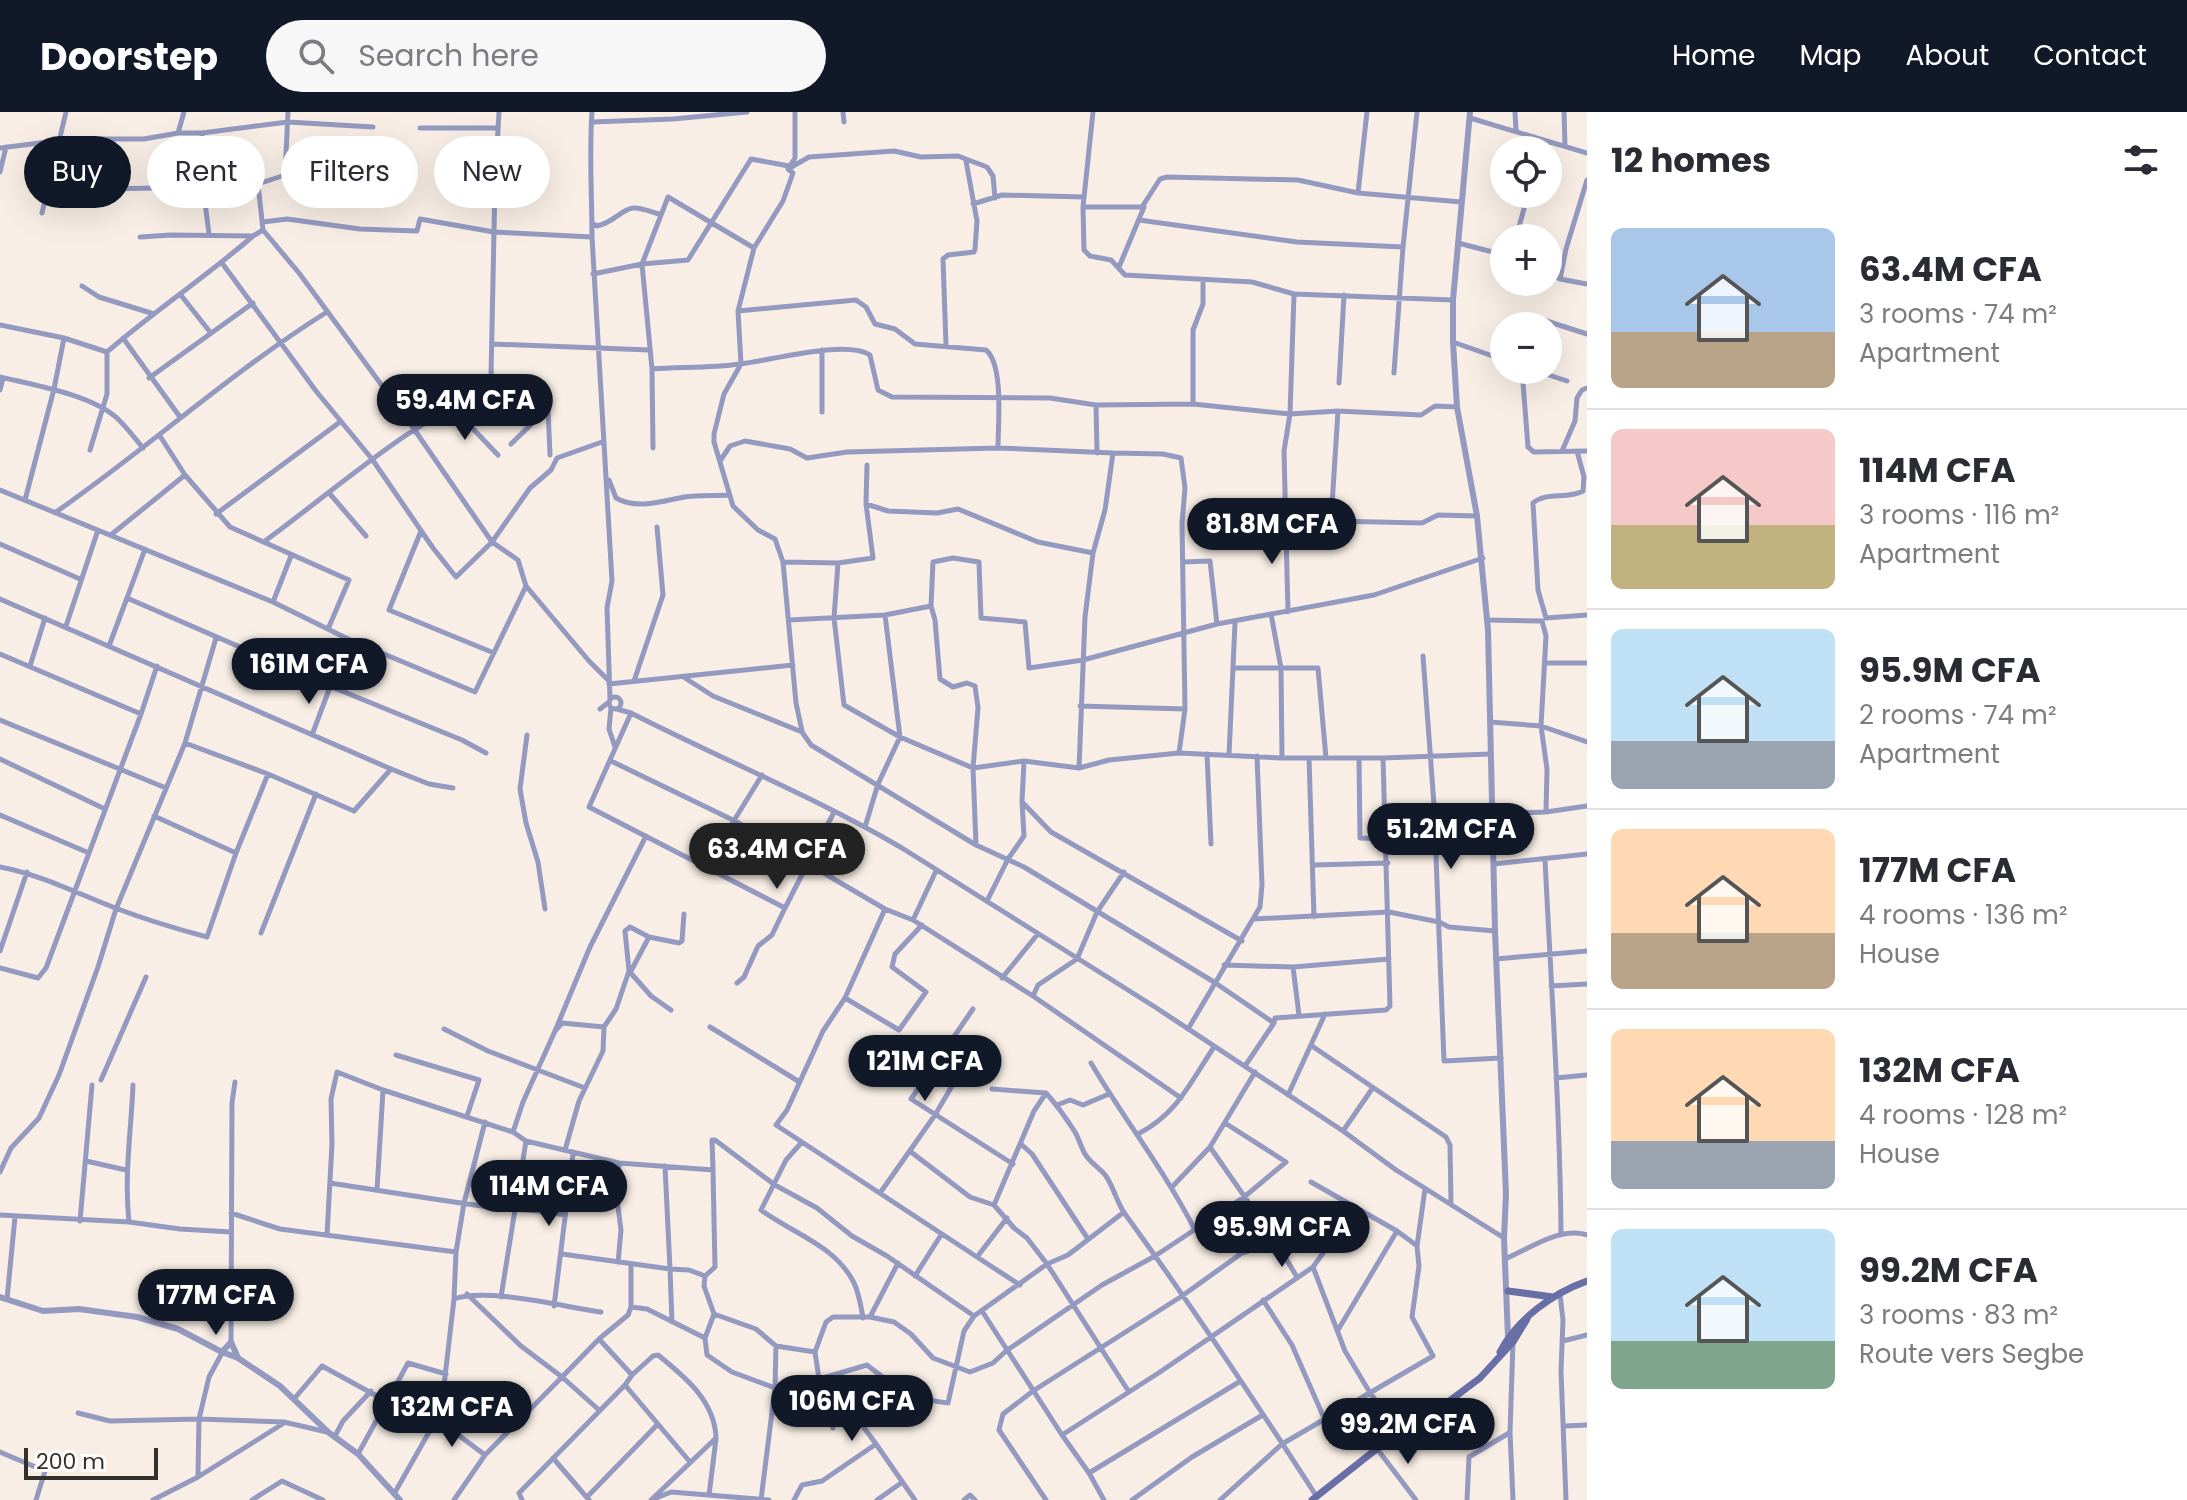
<!DOCTYPE html>
<html lang="en">
<head>
<meta charset="utf-8">
<style>
	:root { --surface:#fff; --page:#f7f7f7; --text:#2b2b33; --muted:#7c7c81; --line:#e1e1e2; --accent:#111827 }
	body { margin:0; font-family:Poppins,sans-serif; background:var(--page); color:var(--text); height:100vh; display:flex; flex-direction:column; font-size:30px; white-space:nowrap }
	* { box-sizing:border-box; margin:0 }
	p { font-size:26px; color:var(--muted) }
	.icon { flex:none; width:44px; height:44px; fill:none; stroke:currentColor; stroke-width:2; stroke-linecap:round; stroke-linejoin:round }
	.map { position:relative; flex:1; overflow:hidden }
	.side { display:flex; flex-direction:column; background:var(--surface); width:600px }
	.side>* { flex:none }
	.top-card { position:absolute; left:24px; top:24px; width:760px; height:72px; display:flex; gap:16px }
	.fabs { position:absolute; left:1490px; top:24px; display:grid; gap:16px }
	.fabs a { display:grid; place-items:center; width:72px; height:72px; border-radius:50%; background:var(--surface); box-shadow:0 8px 32px #0002; font-size:40px }
	.scale { position:absolute; left:24px; bottom:20px; width:134px; box-sizing:border-box; padding-left:8px; border:4px solid #34312d; border-top:0; font-size:22px; line-height:28px; white-space:nowrap; color:#34312d; -webkit-text-stroke:6px #fffdfb; paint-order:stroke }
	.price { position:absolute; translate:-50% -68px; padding:0 18px; border-radius:28px; background:var(--accent); color:#fff; font-size:26px; line-height:52px; filter:drop-shadow(0 2px 4px #0008) }
	.price::after { content:''; position:absolute; left:50%; top:48px; width:24px; height:18px; margin-left:-12px; background:inherit; clip-path:polygon(0 0,100% 0,50% 100%) }
	.price.current { background:#222; color:#fff }
	ul { padding:0; list-style:none }
	li { display:flex; align-items:center; gap:24px; height:200px; padding:0 24px }
	li+li { border-top:2px solid var(--line) }
	li span { display:grid; place-items:center; flex:none; width:224px; height:160px; border-radius:12px; color:#555 }
	li>.icon { margin-inline-start:auto }
	span .icon { width:96px; height:96px; fill:#fffc; stroke-width:1 }
	li b { font-size:34px }
	h2 { display:flex; justify-content:space-between; align-items:center; height:96px; padding:0 24px; font-size:34px }
	.tag { padding:0 28px; border-radius:36px; background:var(--surface); box-shadow:0 8px 32px #0002; font-size:28px; line-height:72px }
	.tag.current { background:var(--accent); color:#fff }
	header { display:flex; align-items:center; gap:48px; box-sizing:border-box; height:112px; padding:0 40px; background:var(--accent); color:#fff }
	header strong { font-size:38px }
	nav { display:flex; gap:44px; margin-inline-start:auto; font-size:28px }
	.search { width:560px; height:72px; background:var(--page); display:flex; align-items:center; gap:20px; box-sizing:border-box; padding:0 28px; border-radius:44px; color:var(--muted); font-size:30px }
	main { display:flex; flex:1; min-height:0 }
	.map>svg:first-child { display:block }
	.lines { fill:none; stroke-linecap:round; stroke-linejoin:round }
	.minor { stroke:#9499c0; stroke-width:5 }
	.tertiary { stroke:#9499c0; stroke-width:6 }
	.secondary { stroke:#686ea6; stroke-width:7 }
</style>
</head>
<body>
<header>
<strong>Doorstep</strong>
<div class="search"><svg class="icon" aria-label="search" viewBox="0 0 24 24"><circle cx="10" cy="10" r="6"/><path d="M15 15l6 6"/></svg>Search here</div>
<nav><a>Home</a><a>Map</a><a>About</a><a>Contact</a></nav>
</header>
<main>
<div class="map">
<svg width="1587" height="1388" viewBox="0 0 1587 1388">
	<rect width="100%" height="100%" fill="#f8eee5"/>
	<g class="lines">
		<!-- minor -->
		<path class="minor" d="M288,0L285,63L258,72L263,118L299,161L414,317L492,430L518,448L526,474L589,549L608,568
			M592,0C589,42 592,83 592,125L612,469L607,496L610,587
			M795,0V46L788,57L793,61L783,89L754,136L738,199L741,252L724,282L714,322V330L733,394L758,418L775,427L783,450L838,451L873,446L866,392L867,353
			M843,0L844,10
			M1093,0L1083,95L1084,138L1090,144L1111,148L1125,163L1252,170L1294,182L1453,188
			M1515,0L1516,18
			M1564,0L1565,34
			M1470,6L1587,41
			M592,10L673,7L747,0
			M420,16H497
			M178,21L184,0
			M202,21L288,10L373,15
			M72,28L101,45L105,77L203,75
			M0,36L71,27H144L178,21H202L203,75L209,122
			M1544,38L1548,30
			M0,60L6,35
			M285,63L325,62L371,66
			M1358,81L1367,0
			M973,92L1002,83L1084,85
			M1083,95H1142L1160,67L1167,65L1298,68L1358,81L1461,90
			M42,101L66,0
			M1139,108L1297,130L1403,135
			M263,110L287,107L360,117L417,119L420,107L494,120L592,125
			M592,111L597,114C613,111 622,97 633,96C641,95 651,100 659,102
			M140,125L171,123L253,124L263,118
			M1516,126L1528,82
			M1458,131L1504,143
			M222,151L316,279L372,347L433,436L456,465L492,430L530,376L551,358L557,346L602,330
			M1119,155L1144,95
			M1548,160L1560,167L1587,172
			M593,162L642,152L688,148L751,47L789,54L788,57L809,45L894,39L921,45L958,44L987,55L993,64L995,86
			M1560,167L1566,137L1587,68
			M82,174L99,185L151,201
			M180,182L210,220
			M738,199L856,188L866,195L875,212L895,217L915,232L986,238C1004,253 998,312 998,336
			M1534,205L1587,222
			M0,213L64,226L107,240C154,199 206,165 253,124
			M123,226L180,305
			M1453,230L1504,248
			M492,232L649,238
			M946,233L943,147L948,143L974,140L975,137L977,109L966,49
			M822,238V300
			M652,257C682,255 711,256 740,252C769,249 846,227 870,243L878,278L892,285L1050,286L1096,293L1193,292L1290,302L1338,299L1421,303L1435,294L1457,295
			M1522,258L1528,335L1534,340L1587,339
			M1534,258L1567,269
			M1394,261L1403,135L1417,0
			M0,265C34,273 93,283 118,307C127,316 135,326 143,336
			M491,265L531,310
			M149,266L253,191
			M1339,271L1344,183
			M0,278L3,266
			M1193,292V218L1203,192V168
			M1096,293L1097,341
			M454,297L498,343
			M548,297L550,343
			M160,324L185,363L230,415L349,468L328,517
			M511,332L548,296
			M653,336L652,257L642,152L668,85L754,136
			M90,338L107,282V240
			M1562,339L1575,309L1577,286L1582,278L1587,276
			M720,349L730,334L745,329L790,337L807,346L847,340L998,336L1113,341
			M609,368L616,386C637,398 663,389 684,385C699,383 714,384 729,383
			M0,378L273,490L348,527L475,580L526,474
			M330,382L366,424
			M25,388L54,277L64,226
			M866,392L888,399L937,401L958,397L1038,430L1093,441L1105,398L1113,341L1163,342L1181,346L1185,376L1182,411L1185,597
			M56,400C148,336 231,260 327,200
			M216,402L340,310
			M1286,408L1422,411L1438,403L1477,404
			M1331,409L1338,299
			M421,419L389,498L494,541
			M112,422L185,363
			M265,429C310,396 353,360 399,328C433,304 460,296 491,265L495,70L499,0
			M0,432L80,467
			M145,437L127,486L332,575L462,628L486,641
			M783,450L796,591L802,619
			M1184,450L1210,449L1217,512
			M838,451L834,506L844,593L900,625L973,656L1024,649L1079,656L1109,648L1179,641L1282,646H1383L1491,642
			M0,487L391,657L429,672L453,676
			M273,490L291,444
			M1288,500L1284,339L1290,302L1294,182
			M1271,502L1281,556L1282,646
			M1546,506L1538,478L1533,391C1547,379 1567,388 1583,379L1584,365L1577,339
			M1546,506L1587,503
			M789,508L885,503
			M1487,508L1542,509L1546,524L1541,614L1547,657L1546,700
			M66,514L98,418
			M109,534L127,486
			M0,542L141,602L157,554
			M1423,544L1434,693L1444,949L1501,946
			M1545,551H1587
			M30,554L45,506
			M1233,556H1318L1326,646
			M685,566L713,584L802,620L811,633L976,733L1024,755L1214,870L1274,911
			M634,569L663,483L657,415
			M609,572L793,553
			M609 591a6 6 0 1 1 12 0a6 6 0 1 1-12 0Z
			M1080,594L1185,597L1179,641
			M611,596L609,617L615,635
			M600,597L609,590
			M617,597L631,601C721,647 815,685 902,736L1155,895L1343,1019L1396,1058L1504,1126
			M631,601L589,695L785,796
			M0,608L166,676
			M1490,610L1541,614L1587,630
			M312,623L348,527
			M527,623L520,677L526,711L538,750L545,797
			M185,631L268,662L354,699L391,657
			M1207,642L1211,732
			M1229,643L1235,511
			M1309,646L1314,805
			M1359,646L1360,726L1387,727
			M0,647L105,697
			M611,649L735,709L885,797L913,808L936,759
			M1079,656L1085,505L1093,441
			M1022,690L1051,720L1242,829
			M1492,702L1546,700L1587,694
			M0,703L89,741
			M154,704L236,741
			M865,715L878,672L900,625L885,503L931,494
			M976,733L973,656L978,596L975,574L967,571L953,575L940,567L935,508L931,494L933,450L953,446L979,450L981,506L1025,510L1029,556L1083,548L1217,512L1374,483L1483,446
			M1545,747C1551,873 1560,997 1561,1123
			M1494,752L1587,742
			M1314,753L1388,751
			M706,754L762,663
			M0,755C42,763 78,782 118,797C147,808 177,817 207,825L236,741L268,662
			M987,789L1008,747L1024,724L1022,690L1024,649
			M885,797L845,886L823,919L787,998L776,1013L977,1145
			M1254,807L1389,800L1439,810L1449,815L1495,819
			M913,808L1033,884L1181,986
			M261,821L316,682
			M0,839L27,760
			M1496,847L1587,839
			M1224,853L1293,855L1389,847
			M1293,855L1299,903
			M0,856L38,866L46,856L141,602
			M629,859L651,884L671,898
			M631,859L649,825
			M1002,866L1037,823
			M737,871L744,865L758,834L772,823L785,796L834,700
			M1551,874L1587,872
			M1033,884L1038,873L1077,847L1097,800L1124,760
			M845,886L899,918L926,880L892,855L895,842L922,813
			M973,897L911,987L1013,1052
			M710,915L798,969
			M444,917L488,939L585,976
			M1188,917L1260,795L1262,773L1257,644
			M555,919L590,835L646,724
			M1312,934L1446,1025L1450,1033L1451,1091
			M396,943L479,968L467,1004
			M1091,951C1124,1007 1164,1058 1194,1116
			M1245,954L1274,911L1275,906L1386,898L1390,894L1383,646
			M1556,966L1587,963
			M101,968L146,865
			M992,977L1046,981C1057,993 1066,1006 1075,1020C1079,1027 1081,1035 1085,1042C1090,1051 1100,1056 1106,1064C1114,1076 1117,1091 1125,1102C1192,1194 1255,1289 1317,1385
			M1288,983L1325,902
			M1057,993L1070,988L1083,993L1109,982
			M1343,1019L1372,977
			M513,1020L523,990L555,919L562,911L604,915
			M1138,1022C1177,1002 1190,971 1214,935
			M802,1030L786,1048L761,1098C792,1121 834,1133 853,1169C859,1180 861,1194 863,1206
			M1022,1033L1032,1042L1088,1127
			M1210,1035L1276,1130L1297,1165
			M565,1038L579,989L603,939L604,915L616,897L629,859L625,819L630,815L649,825L679,831L682,829L684,802
			M911,1040L970,1085L994,1093L1014,1116L1027,1126L1047,1152L1129,1280
			M86,1049L126,1058
			M665,1054L670,1157L689,1158L705,1164L704,1174L714,1202L705,1226L707,1243L732,1260L775,1276L761,1388
			M0,1060L11,1036L39,1006L59,963L98,855L116,797L185,631L216,526
			M1311,1070L1397,1119L1416,1133
			M330,1071C383,1079 437,1088 490,1095C515,1098 540,1098 565,1103
			M1172,1075L1210,1035L1255,960
			M377,1078L383,978
			M880,1081L935,1003L962,957
			M994,1093L1034,999L1046,981
			M231,1101L280,1117L456,1140
			M0,1103L129,1110L180,1117L231,1120
			M1007,1106L977,1145L1020,1173
			M80,1109L92,973
			M129,1110C124,1063 131,1021 133,973
			M327,1123L332,1032L331,987L337,960L383,978L513,1020L526,1029L619,1051L713,1058L712,1028H715L775,1073L817,1096L852,1124L887,1144L974,1204
			M562,1142L670,1157L672,1210
			M1505,1147C1529,1137 1561,1114 1587,1123
			M618,1151L621,1118L617,1087L619,1051
			M1313,1155L1345,1239L1369,1279L1398,1320
			M705,1164L715,1155L713,1058
			M915,1164L941,1123
			M467,1182L521,1234L562,1265L599,1227L628,1203L631,1195V1152
			M1560,1182L1563,1208L1561,1259L1566,1388
			M501,1185L526,1029
			M7,1187L15,1105
			M454,1187C486,1175 564,1195 601,1200
			M1263,1188L1292,1233L1324,1306
			M554,1194L573,1042
			M631,1195L647,1197L705,1226
			M982,1199L1062,1323L1089,1361L1104,1388
			M714,1202L756,1217L776,1234L815,1240
			M870,1205L898,1151
			M1338,1218L1397,1119
			M599,1227L632,1263
			M1563,1229L1587,1223
			M231,1230L232,991L235,970
			M1513,1230L1510,1320L1513,1388
			M840,1261L867,1253C896,1276 912,1287 948,1291L964,1219L974,1204L1047,1152L1068,1143L1124,1100
			M819,1267L840,1261L846,1291L876,1332
			M775,1276L776,1234
			M294,1287L322,1254L386,1289
			M78,1301L110,1309L199,1307L284,1310L327,1320
			M437,1307L485,1343
			M1565,1314L1587,1313
			M833,1316L819,1267L815,1240L826,1210L833,1205H870L894,1210L911,1222L933,1246L970,1260L993,1251L1006,1239L1102,1173L1155,1144L1244,1085L1286,1050L1225,1011
			M1062,1323L1160,1260L1313,1155L1356,1095
			M335,1324L343,1309L371,1279
			M1378,1338L1416,1388
			M0,1340L45,1359L36,1388
			M358,1342L408,1251L446,1262
			M553,1346L589,1388
			M1089,1361L1239,1270
			M198,1363L199,1307L209,1265L222,1241
			M394,1382L441,1299L454,1187L456,1140L464,1091L485,1010
			M709,1383L716,1327
			M587,1385L657,1313
			M656,1386L671,1380L769,1388
			M153,1388L198,1365L284,1311
			M252,1388L282,1369L323,1388
			M454,1388L485,1343L562,1265L599,1298
			M522,1388L519,1381L625,1273
			M651,1388L716,1326C715,1289 685,1265 658,1243L653,1244L632,1263L625,1273L690,1350
			M794,1388L802,1373L822,1369L876,1332L915,1388
			M877,1388L901,1371
			M964,1388L970,1383L975,1388
			M1046,1388L999,1318L1003,1302L1033,1279L1182,1184L1242,1141L1276,1130
			M1132,1388L1192,1345L1261,1304
			M1220,1388L1282,1332L1433,1244L1412,1205L1419,1154L1417,1134L1425,1077
			M1467,1388L1469,1345L1509,1321"/>
		<!-- tertiary -->
		<path class="tertiary" d="M1470,0L1453,188V230L1457,295L1477,404L1488,518L1495,819L1506,1082L1504,1126L1508,1225
			M0,1185L43,1199L79,1197L137,1205L178,1217L222,1240
			M238,1246L231,1230L222,1240L238,1246L280,1274L328,1320L358,1342L400,1388"/>
		<!-- secondary -->
		<path class="secondary" d="M1508,1179L1553,1185
			M1500,1240C1517,1207 1553,1181 1587,1169
			M1312,1388L1398,1320L1448,1290L1480,1266L1513,1230L1527,1207"/>
	</g>
</svg>
<div class="fabs">
<a><svg class="icon" aria-label="locate" viewBox="0 0 24 24"><circle cx="12" cy="12" r="6"/><path d="M12 2v4M12 18v4M2 12h4M18 12h4"/></svg></a>
<a>+</a>
<a>−</a>
</div>
<div class="scale">200 m</div>
<b class="price" style="left:465px;top:330px">59.4M CFA</b>
<b class="price" style="left:1272px;top:454px">81.8M CFA</b>
<b class="price" style="left:309px;top:594px">161M CFA</b>
<b class="price" style="left:1451px;top:759px">51.2M CFA</b>
<b class="price current" style="left:777px;top:779px">63.4M CFA</b>
<b class="price" style="left:925px;top:991px">121M CFA</b>
<b class="price" style="left:549px;top:1116px">114M CFA</b>
<b class="price" style="left:1282px;top:1157px">95.9M CFA</b>
<b class="price" style="left:216px;top:1225px">177M CFA</b>
<b class="price" style="left:852px;top:1331px">106M CFA</b>
<b class="price" style="left:452px;top:1337px">132M CFA</b>
<b class="price" style="left:1408px;top:1354px">99.2M CFA</b>
<div class="top-card">
<a class="tag current">Buy</a>
<a class="tag">Rent</a>
<a class="tag">Filters</a>
<a class="tag">New</a>
</div>
</div>
<section class="side">
<h2>12 homes<svg class="icon" aria-label="filters" viewBox="0 0 24 24"><path d="M4 7h16M4 17h16"/><circle cx="9" cy="7" r="2"/><circle cx="15" cy="17" r="2"/></svg></h2>
<ul>
<li><span style="background:linear-gradient(#a9c7e8 65%,#b9a48a 0)"><svg class="icon" aria-label="home" viewBox="0 0 24 24"><path d="M3 11l9-7 9 7M6 9v11h12V9"/></svg></span><div><b>63.4M CFA</b><p>3 rooms · 74 m²</p><p>Apartment</p></div></li>
<li><span style="background:linear-gradient(#f6c9c9 60%,#c2b280 0)"><svg class="icon" aria-label="home" viewBox="0 0 24 24"><path d="M3 11l9-7 9 7M6 9v11h12V9"/></svg></span><div><b>114M CFA</b><p>3 rooms · 116 m²</p><p>Apartment</p></div></li>
<li><span style="background:linear-gradient(#bfe0f5 70%,#9aa5b1 0)"><svg class="icon" aria-label="home" viewBox="0 0 24 24"><path d="M3 11l9-7 9 7M6 9v11h12V9"/></svg></span><div><b>95.9M CFA</b><p>2 rooms · 74 m²</p><p>Apartment</p></div></li>
<li><span style="background:linear-gradient(#ffd9b3 65%,#b9a48a 0)"><svg class="icon" aria-label="home" viewBox="0 0 24 24"><path d="M3 11l9-7 9 7M6 9v11h12V9"/></svg></span><div><b>177M CFA</b><p>4 rooms · 136 m²</p><p>House</p></div></li>
<li><span style="background:linear-gradient(#ffd9b3 70%,#9aa5b1 0)"><svg class="icon" aria-label="home" viewBox="0 0 24 24"><path d="M3 11l9-7 9 7M6 9v11h12V9"/></svg></span><div><b>132M CFA</b><p>4 rooms · 128 m²</p><p>House</p></div></li>
<li><span style="background:linear-gradient(#bfe0f5 70%,#7fa58c 0)"><svg class="icon" aria-label="home" viewBox="0 0 24 24"><path d="M3 11l9-7 9 7M6 9v11h12V9"/></svg></span><div><b>99.2M CFA</b><p>3 rooms · 83 m²</p><p>Route vers Segbe</p></div></li>
</ul>
</section>
</main>
</body>
</html>
